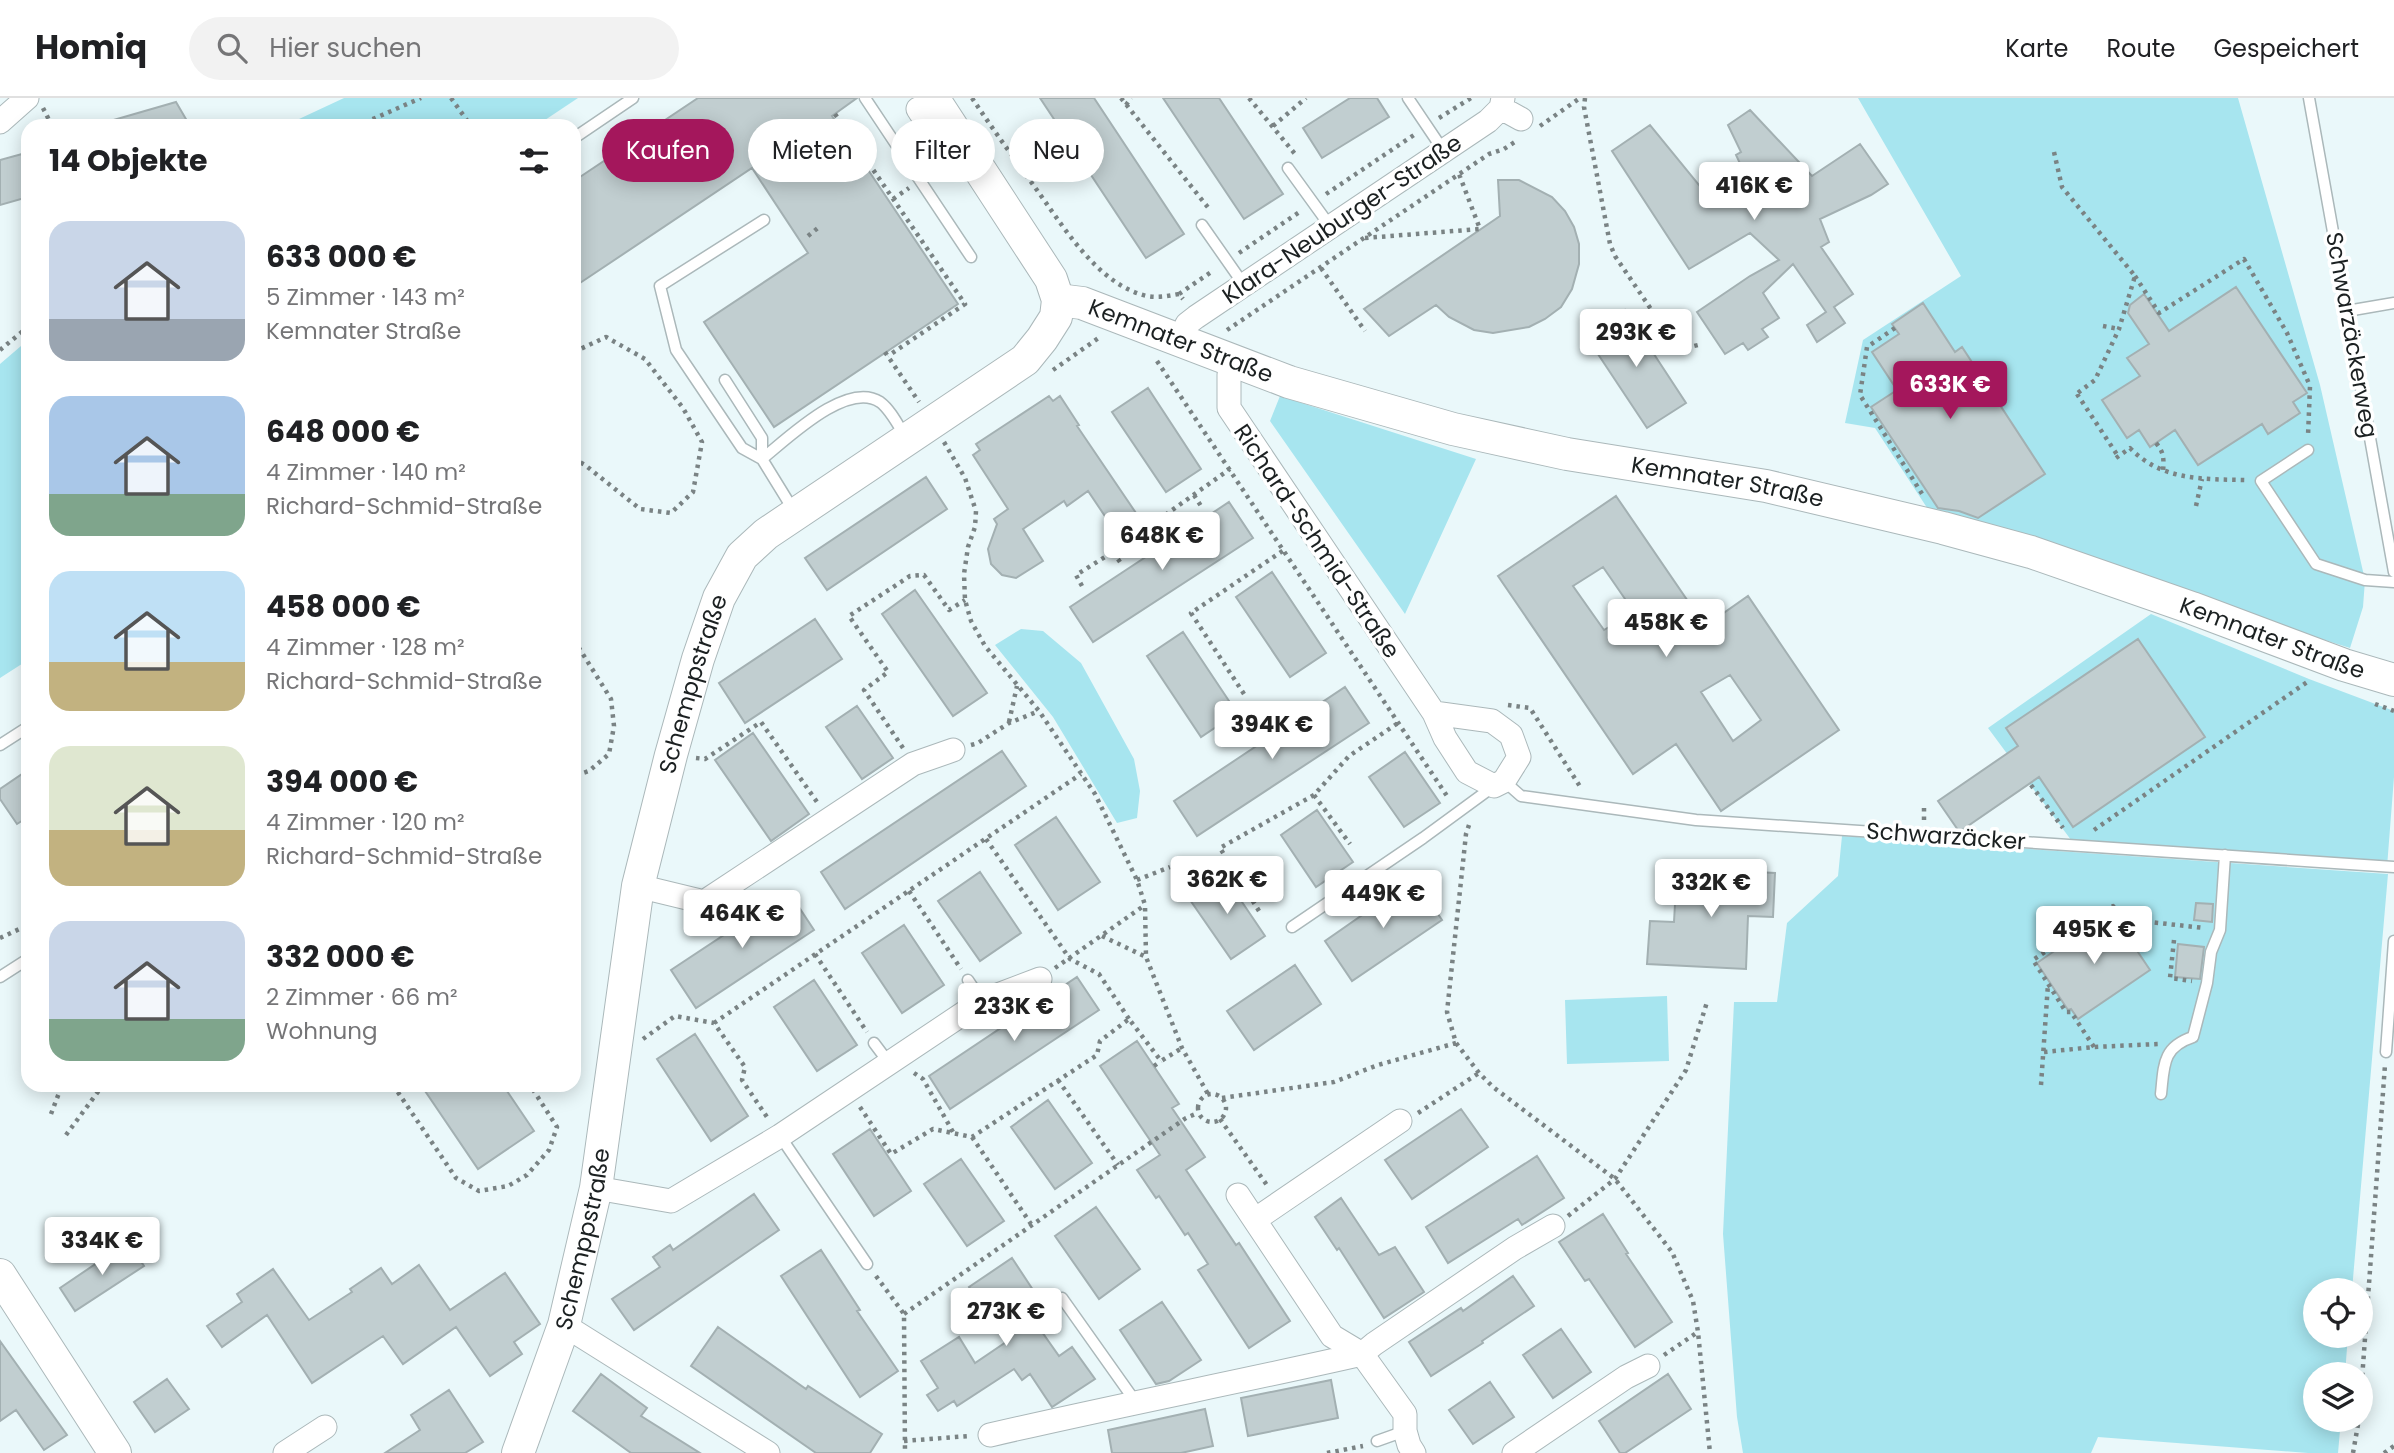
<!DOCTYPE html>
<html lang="de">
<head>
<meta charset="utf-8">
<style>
	:root { --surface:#fff; --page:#f2f2f2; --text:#202124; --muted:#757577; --line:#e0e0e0; --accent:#a4175c }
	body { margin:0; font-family:Poppins,sans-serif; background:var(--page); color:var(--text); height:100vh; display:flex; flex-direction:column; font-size:26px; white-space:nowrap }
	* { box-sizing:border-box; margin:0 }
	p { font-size:23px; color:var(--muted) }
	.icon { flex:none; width:38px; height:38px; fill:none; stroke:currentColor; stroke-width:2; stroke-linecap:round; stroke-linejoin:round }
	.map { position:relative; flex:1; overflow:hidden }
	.details { position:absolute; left:21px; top:21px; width:560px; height:973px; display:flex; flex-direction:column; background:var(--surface); border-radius:21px; box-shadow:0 4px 18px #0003 }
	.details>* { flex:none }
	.banner { position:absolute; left:602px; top:21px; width:665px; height:63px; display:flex; gap:14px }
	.buttons { position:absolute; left:2303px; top:1180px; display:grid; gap:14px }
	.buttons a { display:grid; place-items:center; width:70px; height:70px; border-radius:50%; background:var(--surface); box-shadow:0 4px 18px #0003; font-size:35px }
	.price { position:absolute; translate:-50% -60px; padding:0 16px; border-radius:7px; background:#fff; color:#222; font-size:23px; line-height:46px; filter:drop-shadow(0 2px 4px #0008) }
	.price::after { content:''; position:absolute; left:50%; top:42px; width:21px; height:16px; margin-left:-10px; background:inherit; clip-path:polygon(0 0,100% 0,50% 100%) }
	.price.on { background:var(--accent); color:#fff }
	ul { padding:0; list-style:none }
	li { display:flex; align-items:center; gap:21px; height:175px; padding:0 28px }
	li span { display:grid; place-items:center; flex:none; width:196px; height:140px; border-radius:21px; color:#555 }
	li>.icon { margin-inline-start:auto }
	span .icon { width:84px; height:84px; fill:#fffc; stroke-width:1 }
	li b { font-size:30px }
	h2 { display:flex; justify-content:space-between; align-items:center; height:84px; padding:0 28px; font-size:30px }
	.pill { padding:0 24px; border-radius:32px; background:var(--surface); box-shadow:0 4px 18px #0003; font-size:24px; line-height:63px }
	.pill.on { background:var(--accent); color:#fff }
	header { display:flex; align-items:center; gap:42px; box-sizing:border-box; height:98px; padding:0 35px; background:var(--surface); border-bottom:2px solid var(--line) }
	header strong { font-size:33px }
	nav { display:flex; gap:38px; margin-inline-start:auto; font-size:24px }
	.search { width:490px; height:63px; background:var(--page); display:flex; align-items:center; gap:18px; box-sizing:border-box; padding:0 24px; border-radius:38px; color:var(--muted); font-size:26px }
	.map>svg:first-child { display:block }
	.green { fill:#a7e5ef }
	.building { fill:#c1ced0; stroke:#a3b0b2; stroke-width:2; fill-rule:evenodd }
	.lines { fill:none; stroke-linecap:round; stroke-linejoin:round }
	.lane-casing { stroke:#abb8ba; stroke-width:13 }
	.street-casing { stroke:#abb8ba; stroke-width:25 }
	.secondary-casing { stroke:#abb8ba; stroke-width:34 }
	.path { stroke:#7a8384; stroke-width:4.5; stroke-dasharray:3.5 5; stroke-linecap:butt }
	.lane { stroke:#fff; stroke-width:10 }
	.street { stroke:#fff; stroke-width:23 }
	.secondary { stroke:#fff; stroke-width:32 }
	.labels { text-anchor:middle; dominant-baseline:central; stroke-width:7; stroke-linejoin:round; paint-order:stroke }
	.street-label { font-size:23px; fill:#1b2021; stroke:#fff }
</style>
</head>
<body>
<header>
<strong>Homiq</strong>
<div class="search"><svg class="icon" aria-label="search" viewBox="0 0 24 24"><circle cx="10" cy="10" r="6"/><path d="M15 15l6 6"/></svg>Hier suchen</div>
<nav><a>Karte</a><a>Route</a><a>Gespeichert</a></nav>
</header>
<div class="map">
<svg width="2394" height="1355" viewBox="0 0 2394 1355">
	<rect width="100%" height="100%" fill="#eaf8fa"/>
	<!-- green -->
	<path class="green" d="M344,0H578L536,28H284Z
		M1858,0H2238L2320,287L2365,482L2363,509L2350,550L2098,470L1935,422L1875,330L1845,325L1863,242L1961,178Z
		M28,242V562L0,580V266Z
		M1280,298L1476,361L1405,516L1270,323Z
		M2151,516L2309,581L2394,613V679L2387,769L2074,746L1988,630Z
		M1021,531L1043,533L1081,565L1134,661L1140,693L1137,720L1117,725L1053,619L995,547Z
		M1842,738L2388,776L2352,1192H2315V1237H2348L2345,1276H2315V1321H2341L2338,1355H2308L2098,1339L2091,1355H1743L1737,1319L1723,1136L1734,904H1777L1787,825L1838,778Z
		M1667,898L1669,963L1567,966L1565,902Z"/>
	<!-- building -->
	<path class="building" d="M698,0H857L832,18L958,206L774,329L704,224L808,155L752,70L574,189V83Z
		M1040,0H1094L1184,136L1146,160Z
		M1163,0H1219L1283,96L1244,121Z
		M1350,0H1377L1389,19L1322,60L1303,30Z
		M176,4L190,28H110V23Z
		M1750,12L1812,78L1860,46L1888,86L1871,97L1820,121L1829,144L1821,149L1853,196L1834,209L1845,225L1817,244L1807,227L1826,214L1793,166L1763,195L1779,220L1762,231L1768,239L1748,252L1743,245L1725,256L1697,214L1750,178L1779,162L1750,135L1689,171L1612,53L1650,27L1716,108L1749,85L1736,57L1741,54L1728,27Z
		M22,56L28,77V99L0,107V62Z
		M1498,82H1519L1552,99L1565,113L1574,129L1579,146V166L1572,191L1561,209L1545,221L1529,229L1493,235L1474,232L1449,219L1436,207L1389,238L1364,211L1500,118Z
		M2236,189L2307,295L2293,304L2300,315L2268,336L2262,326L2198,367L2175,332L2150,349L2139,332L2127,340L2102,302L2140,278L2127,260L2149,246L2128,215L2130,207L2144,196L2169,233Z
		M1923,205L1955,254L1962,249L2045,376L1978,420L1959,413L1938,410L1871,309L1897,292L1872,254L1899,236L1892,226Z
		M1625,212L1686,305L1647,330L1586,238Z
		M1148,290L1201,371L1166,394L1112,314Z
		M1049,298L1053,303L1060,298L1079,327L1077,328L1138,418L1115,433L1088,393L1067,408L1064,403L1023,431L1043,463L1016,480L1002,477L991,466L988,451L997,426L994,421L1008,411L973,357L980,352L976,346Z
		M926,379L947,411L827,492L805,460Z
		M1616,398L1705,528L1748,498L1839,632L1721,713L1676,646L1633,676L1498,478ZM1603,469L1634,514L1604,532L1573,488ZM1730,577L1761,622L1733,643L1701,594Z
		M1229,404L1253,440L1093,544L1070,509Z
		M1272,474L1326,555L1290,579L1236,499Z
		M915,492L987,595L953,618L882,516Z
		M815,521L842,561L745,625L719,585Z
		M1183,534L1237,615L1201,639L1147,558Z
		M2138,541L2205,639L2073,729L2039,679L1962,732H1958L1938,703L2018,648L2006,630Z
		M1345,589L1369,625L1197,738L1174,703Z
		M857,608L893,660L862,681L826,629Z
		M753,635L809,716L771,743L715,662Z
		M1002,653L1026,688L845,811L821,774Z
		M1405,654L1440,705L1404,729L1369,679Z
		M28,672V719L17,726L0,701V691Z
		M1317,712L1353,764L1316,789L1281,737Z
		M1056,719L1100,784L1058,812L1015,747Z
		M1677,770L1775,775L1773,819L1748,818L1746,871L1647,866L1650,823L1674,824Z
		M980,774L1021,835L980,863L938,803Z
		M1223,776L1265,838L1231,861L1188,799Z
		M1414,781L1442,822L1352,883L1325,843Z
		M789,794L814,832L696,910L671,872Z
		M2196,805L2213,806L2212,824L2194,822Z
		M2111,814L2150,872L2078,921L2071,911L2068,912L2037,865Z
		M904,827L944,887L902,915L862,855Z
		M2178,846L2204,849L2200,881L2175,879Z
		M1295,867L1321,906L1254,952L1227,913Z
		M1077,879L1099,912L950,1011L929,978Z
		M814,882L857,947L817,973L774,909Z
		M695,936L748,1018L711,1043L657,961Z
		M1137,943L1179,1006L1172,1010L1205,1059L1186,1072L1236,1147L1239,1145L1290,1223L1249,1250L1198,1172L1208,1166L1188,1135L1185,1137L1159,1098L1156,1100L1137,1072L1160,1057L1100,968Z
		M421,987H503L534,1033L478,1071Z
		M1048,1002L1092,1065L1055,1091L1011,1029Z
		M1461,1011L1488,1049L1412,1101L1385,1062Z
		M870,1031L911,1093L874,1118L833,1056Z
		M1537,1058L1564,1100L1522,1127L1518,1121L1448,1165L1426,1129Z
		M961,1061L1004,1123L967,1148L924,1086Z
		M754,1096L779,1132L634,1232L612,1201L660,1169L653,1159L670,1147L673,1152Z
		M1341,1100L1379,1157L1395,1149L1424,1194L1384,1220L1339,1150L1337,1152L1315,1119Z
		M1096,1109L1140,1171L1099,1201L1055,1138Z
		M1603,1116L1628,1155L1626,1156L1672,1224L1635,1249L1589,1181L1585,1183L1559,1144Z
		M128,1144L144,1168L75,1213L60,1190Z
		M821,1152L860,1212L857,1213L898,1273L860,1299L781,1178Z
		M1012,1160L1037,1198L1023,1207L1059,1258L1072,1249L1095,1281L1052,1309L1030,1276L1022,1282L1014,1271L957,1308L954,1303L938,1313L927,1297L938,1290L921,1263L959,1239L975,1265L1006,1244L969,1189Z
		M419,1167L450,1212L505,1175L540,1226L514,1244L522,1256L490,1278L456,1229L403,1266L383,1238L312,1285L267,1217L222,1249L207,1228L242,1204L237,1196L273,1171L309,1222L352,1194L350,1191L381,1170L392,1186Z
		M1513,1178L1534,1208L1482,1243L1483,1245L1431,1278L1409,1244L1461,1210L1463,1213Z
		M1162,1204L1201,1262L1169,1283L1156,1286L1120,1232Z
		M718,1229L806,1291L808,1288L882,1336L870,1355H816L691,1268Z
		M1561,1231L1591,1274L1553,1300L1523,1257Z
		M0,1243L67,1337L44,1352L16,1312L0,1323Z
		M601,1276L647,1310L641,1318L700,1355H631L573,1313Z
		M1668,1276L1691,1311L1625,1355H1620L1599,1323Z
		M167,1281L189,1311L155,1334L134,1304Z
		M1331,1282L1338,1320L1248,1338L1241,1300Z
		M1490,1284L1514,1319L1473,1346L1449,1312Z
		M449,1292L483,1344L465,1355H385L420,1332L411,1317Z
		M1205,1311L1213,1348L1181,1355H1112L1108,1332Z"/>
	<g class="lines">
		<!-- lane casing -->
		<g class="lane-casing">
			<path id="lane" d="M865,0L971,159
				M1408,0L1443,52
				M2309,0L2394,474
				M574,40L633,0
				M1288,70L1330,128
				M764,122L660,188L676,252L742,350L762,361C787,341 847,282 880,304C891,312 899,329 906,340
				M1202,127L1244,187
				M2347,213L2394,205
				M725,282L762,340V361L794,413
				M2308,352L2261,383L2316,466L2365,482L2394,484
				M0,647L28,629
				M1504,683L1521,698L1696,722L2394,769
				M1292,829L1423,740L1494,688
				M0,879L28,861
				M968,882L982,903
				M874,945L889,965
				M2386,954L2394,843
				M2161,996C2164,968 2162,949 2193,939L2207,885L2211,854L2220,832L2225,757
				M780,1038L867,1166
				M1062,1200L1135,1303
				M1377,1343L1405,1333"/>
		</g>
		<!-- street casing -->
		<g class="street-casing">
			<path id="street" d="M1501,10L1521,21
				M918,11L936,39
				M0,24L27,0
				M1180,242L1187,226L1196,219L1488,23L1501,10L1503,0
				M1233,261L1229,277V310L1434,615L1445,640L1467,674L1494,688L1504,683L1519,659L1511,637L1492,623L1434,615
				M638,788L704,804L913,666L953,652
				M596,1090L671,1103L780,1038L982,903L1040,881
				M1238,1097L1332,1238L1362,1256L1405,1316V1333L1409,1347L1414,1355
				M1256,1121L1400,1023
				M564,1227L768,1355
				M990,1337C1114,1308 1239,1284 1362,1256L1374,1246L1515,1150L1553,1128
				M285,1355L325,1329
				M1514,1355L1626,1279L1648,1268"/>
		</g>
		<!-- secondary casing -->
		<g class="secondary-casing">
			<g id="secondary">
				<path id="s1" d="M1058,202L1082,205L1289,284L1453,331L1567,356L1766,388L1943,430L2031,454L2192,510L2344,567L2394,582"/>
				<path d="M0,1177L115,1355"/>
				<path id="s2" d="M518,1355L564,1227L596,1090L638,788L671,657L698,561L719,500L742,458L766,436L1025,262L1042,241L1056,219L1058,202L1051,181L933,0"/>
			</g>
		</g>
		<!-- path -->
		<path class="path" d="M451,0L471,28
			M972,0C992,30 1013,59 1034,88C1062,126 1097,187 1147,198C1158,200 1168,198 1179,196L1183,201
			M1121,0L1210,112
			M1249,0L1295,56
			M1585,0L1584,9L1610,146L1615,158L1676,248L1686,250L1698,247
			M1126,7L1131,0
			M43,10L52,28
			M835,16L965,206L888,258
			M1439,20L1471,0
			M357,28L421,0
			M1273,28L1306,0
			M1540,28L1580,0
			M2054,54L2062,89L2135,178L2119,231L2095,282L2075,297
			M931,75L946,64
			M1326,96L1414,37
			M893,101L909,90
			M808,138L819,129
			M1365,140L1480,131L1459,76
			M1239,155L1301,113
			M1321,170L1365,233
			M2135,178L2159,215L2244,161L2287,235L2310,288L2308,338
			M1179,196L1214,172
			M2103,228L2119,231
			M1895,230L1867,249L1860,297L1924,399
			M1227,232L1489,56L1504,51L1518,42
			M0,252L28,229
			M574,254L606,239L645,261L683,310L702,344L693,394L671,415L640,411L585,367L574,361
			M885,254L919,304
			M1157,263L1449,701
			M1053,272L1100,239
			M2077,296L2118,358
			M944,344L965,380L976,413L975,429L968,449L964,476L965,502L971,523L985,548L1039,613L1095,696L1137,782L1145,807L1146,859L1182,950L1208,996
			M2156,345C2164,354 2164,361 2163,374
			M2116,360L2130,350C2162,383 2203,381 2246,382
			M1194,397L1201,408
			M2196,408L2202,381
			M1152,426L1160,438
			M1120,464L1113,454L1230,371
			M1082,488L1076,477L1113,454
			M574,542L611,601L614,628L609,656L589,673L574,678
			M1244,596L1191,515L1284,452
			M2375,606L2394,613
			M1508,607L1530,610L1581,690
			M1009,624L1017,588
			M971,647L978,645L1009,625L1039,613
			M903,650L864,592L888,574L849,518L910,478L924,477L949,512L965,502
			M696,660L705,661L761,624L817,704
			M2031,687L2063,730
			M1314,697L1350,746
			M1924,722V709
			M1469,727L1466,736L1447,914L1456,945L1479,975L1493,989L1615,1081L1672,1154L1693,1203L1698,1234L1710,1355
			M2094,732L2310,582
			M986,741L1070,861L1099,876L1129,921
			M1137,782L1170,769
			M909,793L961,871
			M1259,813L1220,750L1314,697L1349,658L1398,625
			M2124,834L2141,823L2204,830
			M1102,838L1146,859
			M0,840L28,827
			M2174,842L2170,880L2192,883
			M815,856L867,934
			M1055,870L1145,807
			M714,925L1081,676
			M643,941L675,918L714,925L745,969L742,982L769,1022
			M2094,949L2071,914H2066L2033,862L2113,808L2129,831
			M2044,954L2094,949L2158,946
			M1154,968L1161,963
			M914,975L923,981L953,1034
			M1058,982L1118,1067
			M393,987L456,1080L479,1093L508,1088L527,1077L549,1052L557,1029L530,987
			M2041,987L2048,886
			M1198 1010a14 14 0 1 1 28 0a14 14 0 1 1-28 0Z
			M1222,1000L1334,984L1378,967L1456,945
			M860,1009L891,1056L933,1031L972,1039L1097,957L1100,943L1129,921L1161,963L1182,950
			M1418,1015L1479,975
			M51,1016L62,987
			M1220,1021L1269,1090
			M66,1037L103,987
			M972,1039L1031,1126
			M1568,1118L1615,1081L1686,972L1707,904
			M876,1178L904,1216L905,1355
			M904,1216L1186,1020L1198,1015
			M1664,1257L1698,1234
			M2361,1295L2385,967
			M904,1343L969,1338
			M1327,1355L1363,1348
			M2353,1355L2359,1321
			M2384,1355L2394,1348"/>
		<!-- lane -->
		<use href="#lane" class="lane"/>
		<!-- street -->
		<use href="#street" class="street"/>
		<!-- secondary -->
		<use href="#secondary" class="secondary"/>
	</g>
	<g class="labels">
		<!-- street labels -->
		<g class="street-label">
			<text transform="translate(1342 121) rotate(-34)">Klara-Neuburger-Straße</text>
			<text transform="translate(2352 237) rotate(80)">Schwarzäckerweg</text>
			<text stroke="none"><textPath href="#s1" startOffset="130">Kemnater Straße</textPath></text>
			<text stroke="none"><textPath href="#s1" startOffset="696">Kemnater Straße</textPath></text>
			<text transform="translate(1317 443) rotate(56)">Richard-Schmid-Straße</text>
			<text stroke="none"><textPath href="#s1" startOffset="1264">Kemnater Straße</textPath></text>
			<text stroke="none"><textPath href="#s2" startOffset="791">Schemppstraße</textPath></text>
			<text transform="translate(1946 738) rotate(4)">Schwarzäcker</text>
			<text stroke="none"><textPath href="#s2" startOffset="224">Schemppstraße</textPath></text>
		</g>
	</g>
</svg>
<div class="buttons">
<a><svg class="icon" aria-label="locate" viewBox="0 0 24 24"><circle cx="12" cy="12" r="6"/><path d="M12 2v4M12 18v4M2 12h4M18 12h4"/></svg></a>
<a><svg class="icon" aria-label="layers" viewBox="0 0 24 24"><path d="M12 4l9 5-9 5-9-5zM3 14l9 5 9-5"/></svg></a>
</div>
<b class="price" style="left:1754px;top:124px">416K €</b>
<b class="price" style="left:1636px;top:271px">293K €</b>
<b class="price on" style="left:1950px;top:323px">633K €</b>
<b class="price" style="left:1162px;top:474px">648K €</b>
<b class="price" style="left:1666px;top:561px">458K €</b>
<b class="price" style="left:1272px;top:663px">394K €</b>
<b class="price" style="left:1227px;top:818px">362K €</b>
<b class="price" style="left:1711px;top:821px">332K €</b>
<b class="price" style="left:1383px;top:832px">449K €</b>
<b class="price" style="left:742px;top:852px">464K €</b>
<b class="price" style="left:2094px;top:868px">495K €</b>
<b class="price" style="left:1014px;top:945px">233K €</b>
<b class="price" style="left:102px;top:1179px">334K €</b>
<b class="price" style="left:1006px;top:1250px">273K €</b>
<div class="banner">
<a class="pill on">Kaufen</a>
<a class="pill">Mieten</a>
<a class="pill">Filter</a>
<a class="pill">Neu</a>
</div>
<section class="details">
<h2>14 Objekte<svg class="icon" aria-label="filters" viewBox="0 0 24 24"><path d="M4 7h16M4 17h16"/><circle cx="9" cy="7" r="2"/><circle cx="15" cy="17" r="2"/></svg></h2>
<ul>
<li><span style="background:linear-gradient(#c9d6e8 70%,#9aa5b1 0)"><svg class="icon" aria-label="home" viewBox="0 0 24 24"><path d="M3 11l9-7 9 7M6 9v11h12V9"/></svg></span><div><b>633 000 €</b><p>5 Zimmer · 143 m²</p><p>Kemnater Straße</p></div></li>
<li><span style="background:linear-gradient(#a9c7e8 70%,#7fa58c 0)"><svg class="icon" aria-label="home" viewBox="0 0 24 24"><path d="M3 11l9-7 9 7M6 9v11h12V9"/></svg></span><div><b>648 000 €</b><p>4 Zimmer · 140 m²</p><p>Richard-Schmid-Straße</p></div></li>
<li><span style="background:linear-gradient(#bfe0f5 65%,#c2b280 0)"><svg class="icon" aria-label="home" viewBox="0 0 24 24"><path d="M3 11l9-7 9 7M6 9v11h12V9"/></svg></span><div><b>458 000 €</b><p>4 Zimmer · 128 m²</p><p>Richard-Schmid-Straße</p></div></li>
<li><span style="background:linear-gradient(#dfe7d0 60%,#c2b280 0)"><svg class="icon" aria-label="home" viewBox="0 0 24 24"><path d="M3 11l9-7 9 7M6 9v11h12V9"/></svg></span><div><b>394 000 €</b><p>4 Zimmer · 120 m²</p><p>Richard-Schmid-Straße</p></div></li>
<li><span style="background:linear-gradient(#c9d6e8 70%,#7fa58c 0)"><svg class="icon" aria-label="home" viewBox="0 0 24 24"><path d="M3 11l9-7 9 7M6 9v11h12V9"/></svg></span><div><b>332 000 €</b><p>2 Zimmer · 66 m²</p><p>Wohnung</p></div></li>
</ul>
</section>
</div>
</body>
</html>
